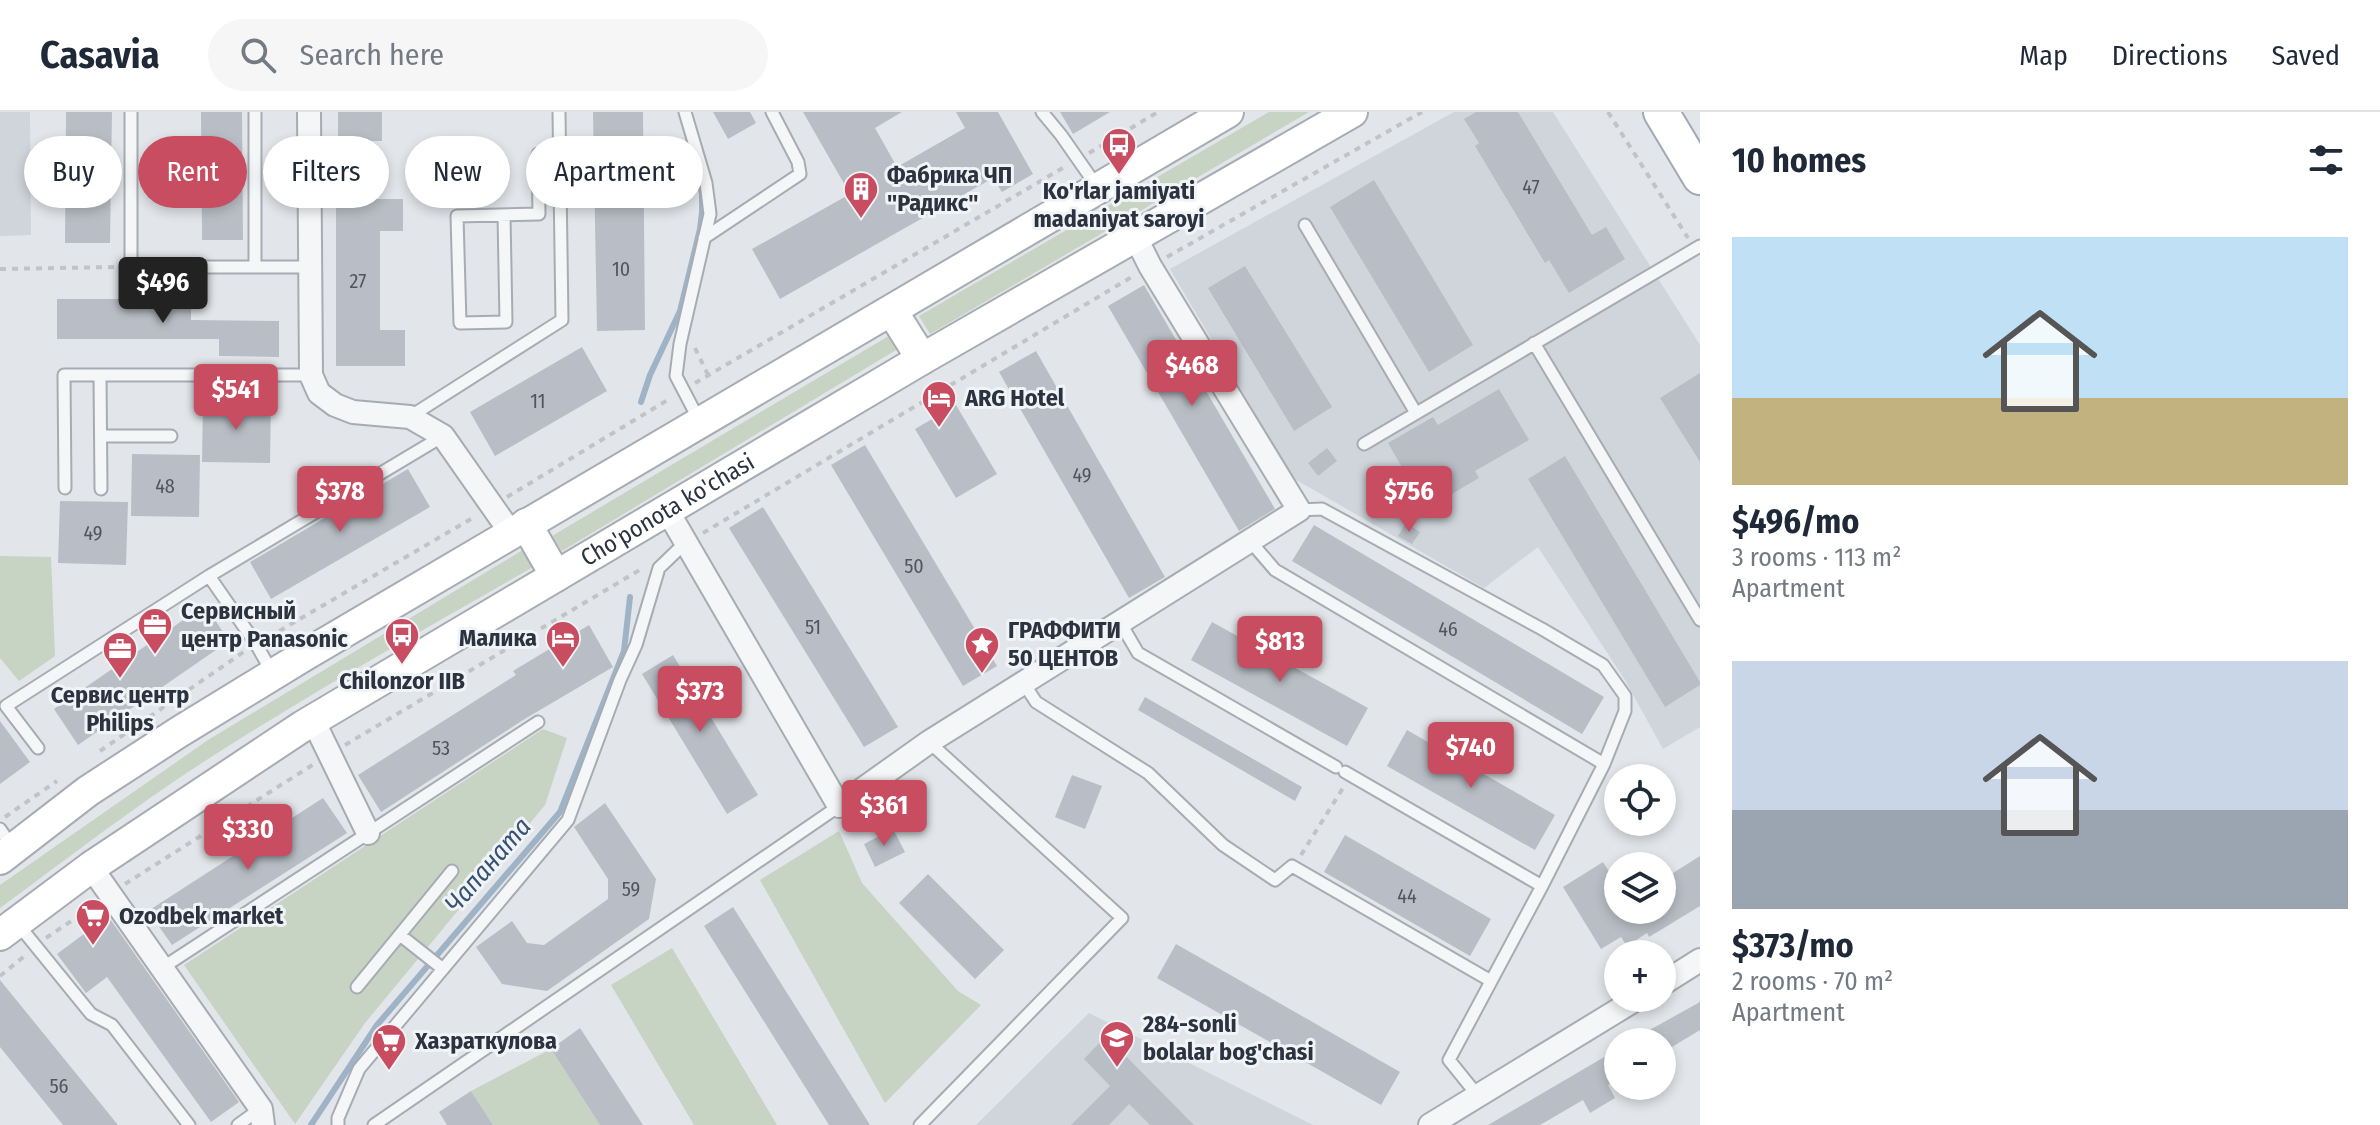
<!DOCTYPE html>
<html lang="en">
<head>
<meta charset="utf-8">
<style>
	:root { --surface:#fff; --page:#f6f6f7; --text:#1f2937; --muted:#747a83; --line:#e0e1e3; --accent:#c84d61 }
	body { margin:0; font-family:"Fira Sans Condensed",sans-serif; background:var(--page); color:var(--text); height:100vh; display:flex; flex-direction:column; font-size:30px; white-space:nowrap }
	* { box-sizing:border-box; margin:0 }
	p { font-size:26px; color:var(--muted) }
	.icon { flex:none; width:44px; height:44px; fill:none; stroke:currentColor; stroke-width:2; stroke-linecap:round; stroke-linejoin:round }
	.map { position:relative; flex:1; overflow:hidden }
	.panel { display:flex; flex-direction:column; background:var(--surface); width:680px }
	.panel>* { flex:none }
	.guide { position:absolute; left:24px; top:24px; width:760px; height:72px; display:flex; gap:16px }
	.tools { position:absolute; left:1604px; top:652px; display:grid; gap:16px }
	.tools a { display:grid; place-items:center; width:72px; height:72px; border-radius:50%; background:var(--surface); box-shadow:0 4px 12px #0003; font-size:40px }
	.price { position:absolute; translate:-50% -68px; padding:0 18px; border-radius:8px; background:var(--accent); color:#fff; font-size:26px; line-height:52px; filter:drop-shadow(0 2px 4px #0008) }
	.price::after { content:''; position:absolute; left:50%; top:48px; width:24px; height:18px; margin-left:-12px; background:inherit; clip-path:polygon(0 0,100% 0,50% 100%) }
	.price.current { background:#222; color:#fff }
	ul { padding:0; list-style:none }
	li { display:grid; align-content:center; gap:16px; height:424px; padding:0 32px }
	li span { display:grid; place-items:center; height:248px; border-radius:0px; color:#555 }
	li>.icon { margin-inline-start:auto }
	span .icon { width:144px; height:144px; fill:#fffc; stroke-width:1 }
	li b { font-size:34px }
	h2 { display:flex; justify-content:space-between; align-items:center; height:96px; padding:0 32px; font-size:34px }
	.tag { padding:0 28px; border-radius:36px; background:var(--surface); box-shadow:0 4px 12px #0003; font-size:28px; line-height:72px }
	.tag.current { background:var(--accent); color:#fff }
	header { display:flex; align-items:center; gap:48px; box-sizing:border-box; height:112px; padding:0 40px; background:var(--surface); border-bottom:2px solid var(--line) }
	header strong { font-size:38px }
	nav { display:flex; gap:44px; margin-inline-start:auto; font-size:28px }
	.search { width:560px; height:72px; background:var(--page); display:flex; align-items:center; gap:20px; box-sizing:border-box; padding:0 28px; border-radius:44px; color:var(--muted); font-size:30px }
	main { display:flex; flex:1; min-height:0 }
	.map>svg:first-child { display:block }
	.built { fill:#d0d4db }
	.green { fill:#c7d3c3 }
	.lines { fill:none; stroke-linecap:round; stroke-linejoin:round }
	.stream { stroke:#9fb3c7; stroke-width:6 }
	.building { fill:#b9bec6 }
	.lane-casing { stroke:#a7acb3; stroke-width:15 }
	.street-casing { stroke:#a7acb3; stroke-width:26 }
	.secondary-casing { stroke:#a7acb3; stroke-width:34 }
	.primary-casing { stroke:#a1a9b5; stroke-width:38 }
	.path { stroke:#c0c3c8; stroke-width:4; stroke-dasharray:6 6; stroke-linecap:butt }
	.lane { stroke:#f4f6f8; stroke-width:11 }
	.street { stroke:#f4f6f8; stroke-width:22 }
	.secondary { stroke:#fff; stroke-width:30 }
	.primary { stroke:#fff; stroke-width:34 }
	.labels { text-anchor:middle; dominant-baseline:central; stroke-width:6; stroke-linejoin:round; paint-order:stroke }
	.number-label { font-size:20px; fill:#4e5662 }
	.poi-label { font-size:24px; font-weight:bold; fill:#2b3340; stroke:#f1f4f7; text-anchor:start }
	.street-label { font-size:24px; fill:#2b3340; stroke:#f1f4f7 }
	.water-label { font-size:26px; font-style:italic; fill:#375272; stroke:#f1f4f7 }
</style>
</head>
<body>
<header>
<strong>Casavia</strong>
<div class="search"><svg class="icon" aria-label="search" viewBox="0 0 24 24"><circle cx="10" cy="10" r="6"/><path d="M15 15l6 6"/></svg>Search here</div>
<nav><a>Map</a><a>Directions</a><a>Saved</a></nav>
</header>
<main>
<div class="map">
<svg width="1700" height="1013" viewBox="0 0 1700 1013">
	<rect width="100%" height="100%" fill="#e2e5e9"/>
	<!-- built -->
	<path class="built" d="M0,0H30L31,123L0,124Z
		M1454,0H1553L1700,233V615L1663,637L1625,568L1538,435L1484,476L1293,366L1170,157Z
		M1089,901L1313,1013H976Z"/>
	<!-- green -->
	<path class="green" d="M1269,0H1309L930,222L919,204Z
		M892,222L901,235L562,439L552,424Z
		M531,433L540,451C432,513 324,573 219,640C143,688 72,743 0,796V773L208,628Z
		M0,444L51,445L55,544L19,569L0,546Z
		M543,617L567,626L545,693L365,911L295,1012L184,853Z
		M839,719L862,771L958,879L981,893L885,991L760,768Z
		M672,836L777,1013H694L611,873Z
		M551,937L600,1013H493L471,979Z"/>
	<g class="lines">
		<!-- stream -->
		<path class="stream" d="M641,290L650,263L680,199L700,117L702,100V82L697,57
			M311,1013L377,913L560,700L624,539L630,485"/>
	</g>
	<!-- building -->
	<path class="building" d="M66,0H112L110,131H65Z
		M201,0H242L243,128H202Z
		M338,0H382V29H338Z
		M593,0H643L645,218L597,219Z
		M713,0H750L756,11L728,27Z
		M803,0H902L875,16L897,55L965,16L956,0H998L1033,62L1002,80L993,66L780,187L752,137L850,82Z
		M1060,0H1110L1073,22Z
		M1476,0H1518L1592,123L1606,115L1625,147L1569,181L1549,148L1545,151L1475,34L1479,31L1464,7Z
		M1374,68L1473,233L1429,260L1330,95Z
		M336,87H403V119H380V218H405V254H336Z
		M1245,154L1332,295L1294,319L1208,176Z
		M1144,173L1275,397L1239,419L1108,194Z
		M57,187H191V208L279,209V245L219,244V227H57Z
		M582,235L607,279L495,344L470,300Z
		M1036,239L1165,465L1129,486L999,260Z
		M1700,261V350L1660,286Z
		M1499,277L1529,328L1475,359L1479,366L1426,397L1388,331L1433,305L1438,313Z
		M203,288L271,289L270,351L202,350Z
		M956,293L997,362L956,386L915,317Z
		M865,333L997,554L963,574L831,353Z
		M1327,336L1337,349L1318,364L1308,351Z
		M132,342L200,343L199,405L131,404Z
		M1565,344L1700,570V573L1665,595L1528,367Z
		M408,357L430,395L271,487L250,450Z
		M60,389L128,390L126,453L58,451Z
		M763,395L898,615L864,635L729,416Z
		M1406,411L1420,420L1412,432L1398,424Z
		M1314,413L1604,585L1582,622L1292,449Z
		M205,493L229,529L78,633L54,597Z
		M1212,510L1368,596L1347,634L1191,548Z
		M589,513L613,555L523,608L381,700L358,663L516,563L513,559Z
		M673,543L758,683L727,702L642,562Z
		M1145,585L1302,675L1295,689L1138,598Z
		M0,609L30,650L0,672Z
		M1407,618L1555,703L1535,738L1387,654Z
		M1072,663L1102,674L1085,717L1055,705Z
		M323,686L347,721L172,833L148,799Z
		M605,691L656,767L649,807L547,879L502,872L476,835L512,809L527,831L544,833L608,787V767L574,715Z
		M893,717L905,740L875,755L864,732Z
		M1345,723L1491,807L1470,844L1324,760Z
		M1700,744V794L1649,825L1647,821L1627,834L1621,825L1601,837L1563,775L1603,750L1618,774V798H1662V768Z
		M928,762L1004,838L975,867L899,791Z
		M733,795L870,1013H829L704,814Z
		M108,804L239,990L211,1010L107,865L86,881L57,842Z
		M1176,832L1400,960L1381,993L1157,866Z
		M0,868L118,1013H63L0,935Z
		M1700,890V918L1662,941V930H1628Z
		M580,916L643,1013H600L551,937Z
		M1106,924L1194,1013H1150L1129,992L1109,1013H1071L1110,974L1084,947Z
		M1618,937V967L1608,973L1615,986L1590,1001L1583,988L1540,1013H1488Z
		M471,979L493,1013H447L439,1000Z"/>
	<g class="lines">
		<!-- lane casing -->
		<g class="lane-casing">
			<path id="lane" d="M131,0V155H310
				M685,0L706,71L710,102L680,232L676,264L700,310
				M1042,0L1061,23L1098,76
				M504,103L506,210L460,211L457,104L539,102L538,42H560
				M1305,113L1416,301
				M704,126L800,62L798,50L772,0
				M255,155V0
				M1534,231L1700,508
				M100,263L101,377
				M411,304L562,208L559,0
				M101,324H171
				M1364,332L1700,134
				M65,376L64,263H311
				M1299,398L1322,397L1542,517L1603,553L1625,584V599L1604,652L1542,774L1449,948L1478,984
				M1250,429L1275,458L1604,652
				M209,464L443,324
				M1120,510L1138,541L1336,655
				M1023,570L1036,590L1148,661L1223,733L1275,768L1292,754L1491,869
				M38,636L6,594L209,464L256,532L273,562
				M1345,660L1542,774
				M0,717L13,736
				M17,811L91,902L112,913L189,1013
				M400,823L443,857
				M162,856L538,610
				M357,875L452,759
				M238,1013L260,997
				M338,1013V1006L359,957L568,708L620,568L636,533L659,456L685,431
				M374,1013L839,694
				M920,1013L1122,806L929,630"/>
		</g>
		<!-- street casing -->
		<g class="street-casing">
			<path id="street" d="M309,0L311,263L319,281L335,293L353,300L410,305L443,324L511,421
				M667,398L839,694L929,630L1299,398L1150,154L1135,124
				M313,608L368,721
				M91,755L261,997L263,1013
				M1662,872L1700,848
				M1430,1013L1638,886"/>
		</g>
		<!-- secondary casing -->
		<g class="secondary-casing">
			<g id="secondary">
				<path d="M892,199L922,247"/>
				<path d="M526,412L556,464"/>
				<path d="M0,747L88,679L179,620L305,543L1228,0"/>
				<path id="s1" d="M0,823L91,755L303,614L922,247L1352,0"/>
			</g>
		</g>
		<!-- primary casing -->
		<g class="primary-casing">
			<path id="primary" d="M1661,0L1700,65"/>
		</g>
		<!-- path -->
		<path class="path" d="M1608,0L1688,126
			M1089,41L1158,0
			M1167,145L1422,0
			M0,157L117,155
			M695,236L708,263
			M695,271L1068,53
			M507,385L671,286
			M703,421L1135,163
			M269,525L476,404
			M345,633L643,456
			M100,639L245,539
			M5,705L57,669
			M1301,743L1343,676
			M125,772L314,652
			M46,826L95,793
			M0,864L27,842"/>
		<!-- lane -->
		<use href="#lane" class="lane"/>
		<!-- street -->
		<use href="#street" class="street"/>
		<!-- secondary -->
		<use href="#secondary" class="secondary"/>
		<!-- primary -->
		<use href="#primary" class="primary"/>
	</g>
	<!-- icons -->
	<defs>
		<g id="bus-pin" transform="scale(1.8)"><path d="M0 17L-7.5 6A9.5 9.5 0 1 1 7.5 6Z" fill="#c84d61" stroke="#f1f4f7"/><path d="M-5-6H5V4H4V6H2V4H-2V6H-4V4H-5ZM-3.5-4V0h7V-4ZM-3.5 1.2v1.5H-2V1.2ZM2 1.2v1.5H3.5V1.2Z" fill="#fff"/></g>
		<g id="building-pin" transform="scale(1.8)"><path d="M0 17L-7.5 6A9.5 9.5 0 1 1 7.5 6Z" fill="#c84d61" stroke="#f1f4f7"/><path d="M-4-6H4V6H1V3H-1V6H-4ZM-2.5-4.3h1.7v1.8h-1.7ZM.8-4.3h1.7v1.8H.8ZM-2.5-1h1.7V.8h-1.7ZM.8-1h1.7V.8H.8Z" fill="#fff"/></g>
		<g id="hotel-pin" transform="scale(1.8)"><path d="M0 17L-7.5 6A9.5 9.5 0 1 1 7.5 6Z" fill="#c84d61" stroke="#f1f4f7"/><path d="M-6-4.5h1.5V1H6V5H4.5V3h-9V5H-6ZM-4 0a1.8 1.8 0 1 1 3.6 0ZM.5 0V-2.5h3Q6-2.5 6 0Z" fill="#fff"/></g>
		<g id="office-pin" transform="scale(1.8)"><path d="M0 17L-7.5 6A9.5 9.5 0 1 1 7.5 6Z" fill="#c84d61" stroke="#f1f4f7"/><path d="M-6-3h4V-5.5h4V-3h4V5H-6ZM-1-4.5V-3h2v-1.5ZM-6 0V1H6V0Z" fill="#fff"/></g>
		<g id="sight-pin" transform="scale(1.8)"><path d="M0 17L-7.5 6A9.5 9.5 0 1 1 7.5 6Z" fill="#c84d61" stroke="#f1f4f7"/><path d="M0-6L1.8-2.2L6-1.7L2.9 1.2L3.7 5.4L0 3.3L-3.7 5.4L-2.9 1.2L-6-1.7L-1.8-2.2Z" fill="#fff"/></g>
		<g id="supermarket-pin" transform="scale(1.8)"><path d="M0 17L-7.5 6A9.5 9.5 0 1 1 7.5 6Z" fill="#c84d61" stroke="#f1f4f7"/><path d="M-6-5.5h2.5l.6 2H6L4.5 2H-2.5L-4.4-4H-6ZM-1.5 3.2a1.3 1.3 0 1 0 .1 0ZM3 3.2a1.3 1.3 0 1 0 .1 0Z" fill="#fff"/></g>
		<g id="school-pin" transform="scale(1.8)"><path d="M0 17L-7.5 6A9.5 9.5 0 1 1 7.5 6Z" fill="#c84d61" stroke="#f1f4f7"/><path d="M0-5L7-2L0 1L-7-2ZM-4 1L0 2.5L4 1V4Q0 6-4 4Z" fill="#fff"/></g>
	</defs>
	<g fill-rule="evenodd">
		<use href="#bus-pin" x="1119" y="33"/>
		<use href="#building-pin" x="861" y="77"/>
		<use href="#hotel-pin" x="939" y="286"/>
		<use href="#office-pin" x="155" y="513"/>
		<use href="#bus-pin" x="402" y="523"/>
		<use href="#hotel-pin" x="563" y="526"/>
		<use href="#sight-pin" x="982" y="532"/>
		<use href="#office-pin" x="120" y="537"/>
		<use href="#supermarket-pin" x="93" y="804"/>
		<use href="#school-pin" x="1117" y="926"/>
		<use href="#supermarket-pin" x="389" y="929"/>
	</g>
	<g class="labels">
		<!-- number labels -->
		<g class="number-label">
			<text x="1531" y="75">47</text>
			<text x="621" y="157">10</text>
			<text x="358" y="169">27</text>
			<text x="538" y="289">11</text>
			<text x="1082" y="363">49</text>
			<text x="165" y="374">48</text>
			<text x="93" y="421">49</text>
			<text x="914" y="454">50</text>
			<text x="813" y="515">51</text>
			<text x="1448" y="517">46</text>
			<text x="441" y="636">53</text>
			<text x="631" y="777">59</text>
			<text x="1407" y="784">44</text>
			<text x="59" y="974">56</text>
		</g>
		<!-- poi labels -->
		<g class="poi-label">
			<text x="887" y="63">Фабрика ЧП<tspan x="887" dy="28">"Радикс"</tspan></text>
			<text x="1119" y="79" text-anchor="middle">Ko'rlar jamiyati<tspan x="1119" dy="28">madaniyat saroyi</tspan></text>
			<text x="965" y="286">ARG Hotel</text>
			<text x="181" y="499">Сервисный<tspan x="181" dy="28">центр Panasonic</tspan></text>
			<text x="1008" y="518">ГРАФФИТИ<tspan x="1008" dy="28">50 ЦЕНТОВ</tspan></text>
			<text x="537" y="526" text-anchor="end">Малика</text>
			<text x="402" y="569" text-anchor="middle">Chilonzor IIB</text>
			<text x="120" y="583" text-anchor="middle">Сервис центр<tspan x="120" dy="28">Philips</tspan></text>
			<text x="119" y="804">Ozodbek market</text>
			<text x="1143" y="912">284-sonli<tspan x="1143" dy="28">bolalar bog'chasi</tspan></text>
			<text x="415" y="929">Хазраткулова</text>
		</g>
		<!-- street labels -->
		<g class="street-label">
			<text stroke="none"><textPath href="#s1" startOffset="792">Cho'ponota ko'chasi</textPath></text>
		</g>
		<!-- water labels -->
		<g class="water-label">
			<text transform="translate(488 753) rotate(-49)">Чапаната</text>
		</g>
	</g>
</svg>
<div class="tools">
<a><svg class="icon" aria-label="locate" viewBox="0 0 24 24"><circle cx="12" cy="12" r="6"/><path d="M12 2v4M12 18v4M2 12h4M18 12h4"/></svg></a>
<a><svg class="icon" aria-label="layers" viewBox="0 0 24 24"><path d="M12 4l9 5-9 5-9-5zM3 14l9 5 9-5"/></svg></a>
<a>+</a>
<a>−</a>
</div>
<b class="price current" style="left:163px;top:213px">$496</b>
<b class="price" style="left:1192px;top:296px">$468</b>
<b class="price" style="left:236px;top:320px">$541</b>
<b class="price" style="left:340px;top:422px">$378</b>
<b class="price" style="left:1409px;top:422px">$756</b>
<b class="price" style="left:1280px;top:572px">$813</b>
<b class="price" style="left:700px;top:622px">$373</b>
<b class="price" style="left:1471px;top:678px">$740</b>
<b class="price" style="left:884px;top:736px">$361</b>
<b class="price" style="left:248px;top:760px">$330</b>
<div class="guide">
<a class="tag">Buy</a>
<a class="tag current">Rent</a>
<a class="tag">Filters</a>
<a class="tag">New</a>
<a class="tag">Apartment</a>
</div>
</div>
<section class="panel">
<h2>10 homes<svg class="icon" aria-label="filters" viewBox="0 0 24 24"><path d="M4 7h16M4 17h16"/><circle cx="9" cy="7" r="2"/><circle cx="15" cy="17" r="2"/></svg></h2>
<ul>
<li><span style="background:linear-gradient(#bfe0f5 65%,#c2b280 0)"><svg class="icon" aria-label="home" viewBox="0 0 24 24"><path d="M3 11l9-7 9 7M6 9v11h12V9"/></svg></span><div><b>$496/mo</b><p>3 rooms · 113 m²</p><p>Apartment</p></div></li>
<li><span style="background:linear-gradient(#c9d6e8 60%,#9aa5b1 0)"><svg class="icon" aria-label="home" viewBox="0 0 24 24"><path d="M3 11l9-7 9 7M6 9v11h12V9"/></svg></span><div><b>$373/mo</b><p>2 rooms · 70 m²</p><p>Apartment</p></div></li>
</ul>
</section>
</main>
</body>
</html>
